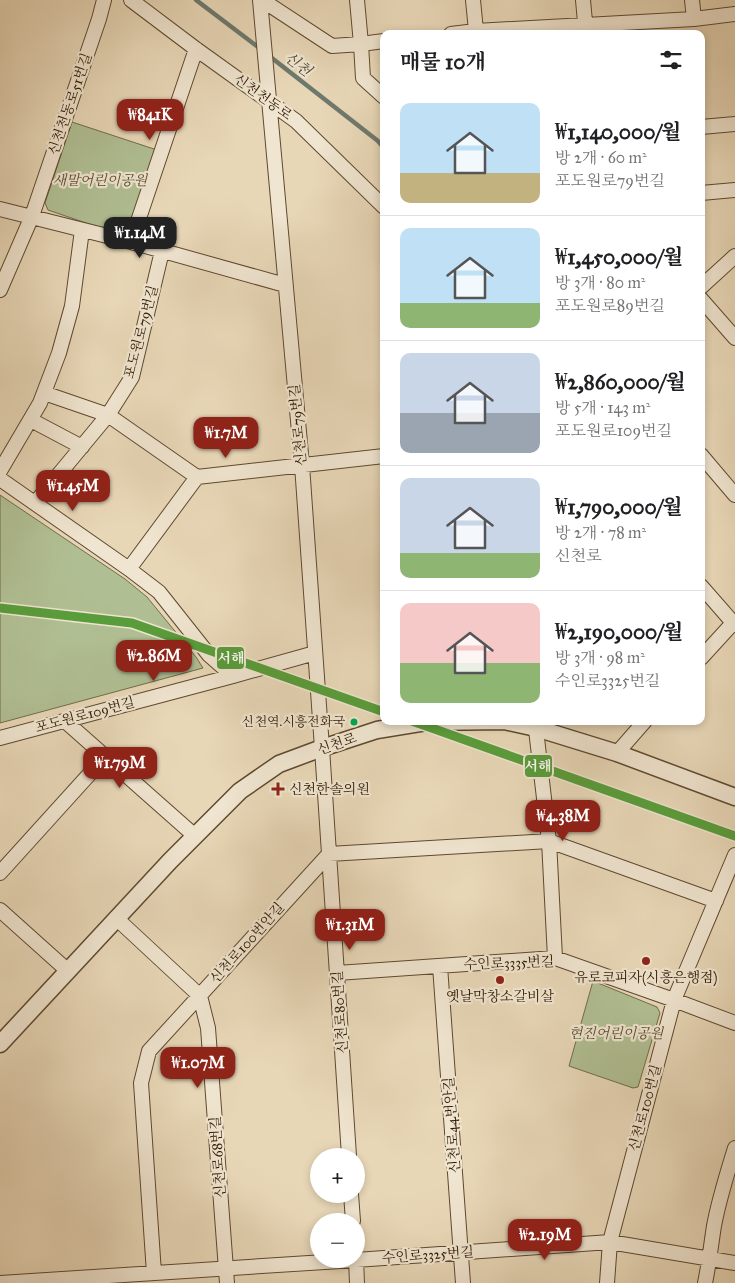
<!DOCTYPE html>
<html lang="ko">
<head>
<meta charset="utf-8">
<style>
	:root { --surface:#fff; --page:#f6f6f6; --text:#202124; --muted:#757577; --line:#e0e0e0; --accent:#8f2418 }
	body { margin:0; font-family:"IM FELL Great Primer","Noto Serif KR",serif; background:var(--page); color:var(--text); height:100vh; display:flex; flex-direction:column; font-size:19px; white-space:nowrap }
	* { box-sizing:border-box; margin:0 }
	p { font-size:16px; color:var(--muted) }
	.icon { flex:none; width:28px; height:28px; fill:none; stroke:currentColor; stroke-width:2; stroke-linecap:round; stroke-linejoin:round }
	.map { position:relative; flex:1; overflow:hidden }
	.sheet { position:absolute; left:380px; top:30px; width:325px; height:695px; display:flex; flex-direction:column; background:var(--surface); border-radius:10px; box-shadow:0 2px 8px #0003 }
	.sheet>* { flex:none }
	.fabs { position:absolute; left:310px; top:1148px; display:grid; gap:10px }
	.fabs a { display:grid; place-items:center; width:55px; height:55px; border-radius:50%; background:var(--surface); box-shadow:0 2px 8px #0003; font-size:25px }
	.price { position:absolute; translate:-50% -42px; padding:0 11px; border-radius:10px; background:var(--accent); color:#fff; font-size:16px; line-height:32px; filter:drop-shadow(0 1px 2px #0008) }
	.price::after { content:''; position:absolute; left:50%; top:30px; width:15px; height:11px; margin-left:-8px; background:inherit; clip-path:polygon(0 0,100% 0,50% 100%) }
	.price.active { background:#222; color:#fff }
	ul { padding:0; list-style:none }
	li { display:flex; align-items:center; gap:15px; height:125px; padding:0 20px }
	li+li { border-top:1px solid var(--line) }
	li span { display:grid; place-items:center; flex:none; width:140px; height:100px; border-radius:10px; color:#555 }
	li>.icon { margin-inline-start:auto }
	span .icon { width:60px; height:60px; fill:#fffc; stroke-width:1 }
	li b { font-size:21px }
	h2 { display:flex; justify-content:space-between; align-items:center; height:60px; padding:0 20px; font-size:21px }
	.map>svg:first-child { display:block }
	.green { fill:#b0bf93; stroke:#706c4b }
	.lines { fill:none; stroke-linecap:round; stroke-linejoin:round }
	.stream { stroke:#6e796e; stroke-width:4.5 }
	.minor-casing { stroke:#5e4930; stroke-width:16 }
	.tertiary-casing { stroke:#5e4930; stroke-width:19 }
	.minor { stroke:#f0e5d0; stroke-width:14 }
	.tertiary { stroke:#f0e5d0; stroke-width:16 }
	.rail-1-casing { stroke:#f0e5d0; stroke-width:12 }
	.rail-1 { stroke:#599d3b; stroke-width:9 }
	.bus-dot { fill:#00a651; stroke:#f0e5d0; stroke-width:2 }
	.poi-dot { fill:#8f2418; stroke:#f0e5d0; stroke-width:2 }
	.labels { text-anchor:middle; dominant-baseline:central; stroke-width:4.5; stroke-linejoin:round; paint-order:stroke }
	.bus-label { font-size:13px; fill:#301a03; stroke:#f0e5d0; text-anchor:end }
	.street-label { font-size:14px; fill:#301a03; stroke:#f0e5d0 }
	.park-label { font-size:14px; font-style:italic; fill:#564c2e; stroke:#f0e5d0 }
	.poi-label { font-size:14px; fill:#301a03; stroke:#f0e5d0 }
	.water-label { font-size:15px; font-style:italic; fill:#4f4938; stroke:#f0e5d0 }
	.line-badge { stroke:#f0e5d0; stroke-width:2 }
	.badge-label { font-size:14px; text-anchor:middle; font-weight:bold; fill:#fff }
</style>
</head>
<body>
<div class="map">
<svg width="735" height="1283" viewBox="0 0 735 1283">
	<rect width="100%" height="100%" fill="#e8d7b7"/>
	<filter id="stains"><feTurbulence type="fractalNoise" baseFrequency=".004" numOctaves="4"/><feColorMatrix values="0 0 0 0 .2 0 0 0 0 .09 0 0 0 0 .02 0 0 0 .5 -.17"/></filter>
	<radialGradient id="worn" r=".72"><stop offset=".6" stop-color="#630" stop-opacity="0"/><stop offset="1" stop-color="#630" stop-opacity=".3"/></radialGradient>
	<!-- green -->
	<path class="green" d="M72,122L157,150L130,234L124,236L48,210L45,203Z
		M0,495L125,579L147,597L196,657L203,668L0,723Z
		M593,981L657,1007L660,1013L638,1087L633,1088L569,1066Z"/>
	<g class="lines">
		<!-- stream -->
		<path class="stream" d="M196,0L262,50
			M268,55L378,141L384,148"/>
		<!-- minor casing -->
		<g class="minor-casing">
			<path id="minor" d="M131,0L196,49L296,121L384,207
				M260,0L302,465L322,748L349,1156
				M262,0L332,46L361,44L363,78L384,97
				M357,0L361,44L384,41
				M473,0L476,31
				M583,0L586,33
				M692,0L694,19
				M451,34L476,31L694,19L735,14
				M701,127L735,124
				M701,193L735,190
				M0,209L131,242L285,285
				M131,242L196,49
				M701,287L735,256
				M0,290L32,216L99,19L104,0
				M701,299L735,338
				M44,393L108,415L197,477
				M31,420L82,447
				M701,455L735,495
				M0,471L40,403L59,353L72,306L82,230
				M0,479L129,569L159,592L209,655L233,676
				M35,503L108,415L132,377L162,251
				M129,569L197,477L384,456
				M701,586L735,625
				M701,658L733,623
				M65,721L195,836
				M535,721L549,841L555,958
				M0,738L233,676L315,653
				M617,753L645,721
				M0,873L105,757
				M0,910L68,971
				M116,918L200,996L208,1028L227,1283
				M440,966L463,1283
				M337,973L555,958L674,1000L735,1023
				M351,1194L353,1221
				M356,1259L357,1283
				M154,1273L141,1083L149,1051L329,854L549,841L716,901
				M0,1283L356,1260L610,1242L735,1263
				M607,1283L610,1242L674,1000L735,855
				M705,1283C709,1264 711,1245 714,1226C719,1199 727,1174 735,1148"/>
		</g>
		<!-- tertiary casing -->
		<g class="tertiary-casing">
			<path id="tertiary" d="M0,1044L170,861L240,791L279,764L322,748L377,730L426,722L504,721L536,728L617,753L735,797"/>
		</g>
		<!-- minor -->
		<use href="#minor" class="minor"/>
		<!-- tertiary -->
		<use href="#tertiary" class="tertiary"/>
		<!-- rail-1 casing -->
		<g class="rail-1-casing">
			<path id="rail-1" d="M0,608L132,623L384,712
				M412,721L735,836"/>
		</g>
		<!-- rail-1 -->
		<use href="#rail-1" class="rail-1"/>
	</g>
	<!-- markers -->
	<circle class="bus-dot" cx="354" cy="722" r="4.5"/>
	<g class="poi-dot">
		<path d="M275.5 781.5h5v5h5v5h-5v5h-5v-5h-5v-5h5z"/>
		<circle cx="646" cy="961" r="5"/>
		<circle cx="500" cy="980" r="5"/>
	</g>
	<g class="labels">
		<!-- bus labels -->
		<g class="bus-label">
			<text x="345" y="722">신천역.시흥전화국</text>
		</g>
		<!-- street labels -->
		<g class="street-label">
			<text transform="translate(263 97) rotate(36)">신천천동로</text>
			<text transform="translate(70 104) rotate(-71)">신천천동로51번길</text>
			<text transform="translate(141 332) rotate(-75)">포도원로79번길</text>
			<text transform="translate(298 425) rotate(-95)">신천로79번길</text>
			<text transform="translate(85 715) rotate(-15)">포도원로109번길</text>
			<text transform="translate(337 744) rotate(-19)">신천로</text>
			<text transform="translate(247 943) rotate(-48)">신천로100번안길</text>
			<text transform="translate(509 963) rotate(-2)">수인로3335번길</text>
			<text transform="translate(340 1012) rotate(-94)">신천로80번길</text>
			<text transform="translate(645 1108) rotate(-75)">신천로100번길</text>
			<text transform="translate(452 1125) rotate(-94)">신천로44번안길</text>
			<text transform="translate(218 1157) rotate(-94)">신천로68번길</text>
			<text transform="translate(428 1255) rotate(-4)">수인로3325번길</text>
		</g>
		<!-- park labels -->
		<g class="park-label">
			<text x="100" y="180">새말어린이공원</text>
			<text x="616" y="1033">현진어린이공원</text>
		</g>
		<!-- poi labels -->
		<g class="poi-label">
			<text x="289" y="789" text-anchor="start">신천한솔의원</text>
			<text x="646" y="977">유로코피자(시흥은행점)</text>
			<text x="500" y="996">옛날막창소갈비살</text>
		</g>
		<!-- water labels -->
		<g class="water-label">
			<text transform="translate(298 64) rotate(38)">신천</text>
		</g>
	</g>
	<g class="line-badge">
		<rect x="216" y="646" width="29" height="24" rx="5" fill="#599d3b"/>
		<rect x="524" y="754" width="29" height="24" rx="5" fill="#599d3b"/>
	</g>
	<g class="badge-label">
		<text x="231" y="663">서해</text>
		<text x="538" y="771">서해</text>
	</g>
	<rect width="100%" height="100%" filter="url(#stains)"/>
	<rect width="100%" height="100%" fill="url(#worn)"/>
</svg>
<div class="fabs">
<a>+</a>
<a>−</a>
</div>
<b class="price" style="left:150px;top:141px">₩841K</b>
<b class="price active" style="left:140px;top:259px">₩1.14M</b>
<b class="price" style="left:226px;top:459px">₩1.7M</b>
<b class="price" style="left:73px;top:512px">₩1.45M</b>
<b class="price" style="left:154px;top:682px">₩2.86M</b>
<b class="price" style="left:120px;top:789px">₩1.79M</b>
<b class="price" style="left:563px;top:842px">₩4.38M</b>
<b class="price" style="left:350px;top:951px">₩1.31M</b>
<b class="price" style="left:198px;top:1089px">₩1.07M</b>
<b class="price" style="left:545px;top:1261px">₩2.19M</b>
<section class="sheet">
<h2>매물 10개<svg class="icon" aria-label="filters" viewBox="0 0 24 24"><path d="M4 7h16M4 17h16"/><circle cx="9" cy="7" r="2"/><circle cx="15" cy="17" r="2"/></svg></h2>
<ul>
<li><span style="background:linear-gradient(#bfe0f5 70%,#c2b280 0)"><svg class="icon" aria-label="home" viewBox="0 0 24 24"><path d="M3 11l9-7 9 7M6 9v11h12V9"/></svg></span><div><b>₩1,140,000/월</b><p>방 2개 · 60 m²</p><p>포도원로79번길</p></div></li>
<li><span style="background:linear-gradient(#bfe0f5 75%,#8fb573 0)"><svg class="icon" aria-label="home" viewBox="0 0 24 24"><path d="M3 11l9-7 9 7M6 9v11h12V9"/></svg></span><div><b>₩1,450,000/월</b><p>방 3개 · 80 m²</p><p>포도원로89번길</p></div></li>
<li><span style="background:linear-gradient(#c9d6e8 60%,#9aa5b1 0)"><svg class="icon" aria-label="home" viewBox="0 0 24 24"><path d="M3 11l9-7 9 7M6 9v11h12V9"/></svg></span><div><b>₩2,860,000/월</b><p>방 5개 · 143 m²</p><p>포도원로109번길</p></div></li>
<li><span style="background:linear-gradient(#c9d6e8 75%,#8fb573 0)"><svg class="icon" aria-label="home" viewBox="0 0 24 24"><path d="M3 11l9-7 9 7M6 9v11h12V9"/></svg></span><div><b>₩1,790,000/월</b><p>방 2개 · 78 m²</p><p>신천로</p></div></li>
<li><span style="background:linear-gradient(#f6c9c9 60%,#8fb573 0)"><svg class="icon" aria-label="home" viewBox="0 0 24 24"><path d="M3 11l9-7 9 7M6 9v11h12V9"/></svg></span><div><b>₩2,190,000/월</b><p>방 3개 · 98 m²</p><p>수인로3325번길</p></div></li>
</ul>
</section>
</div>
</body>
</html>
